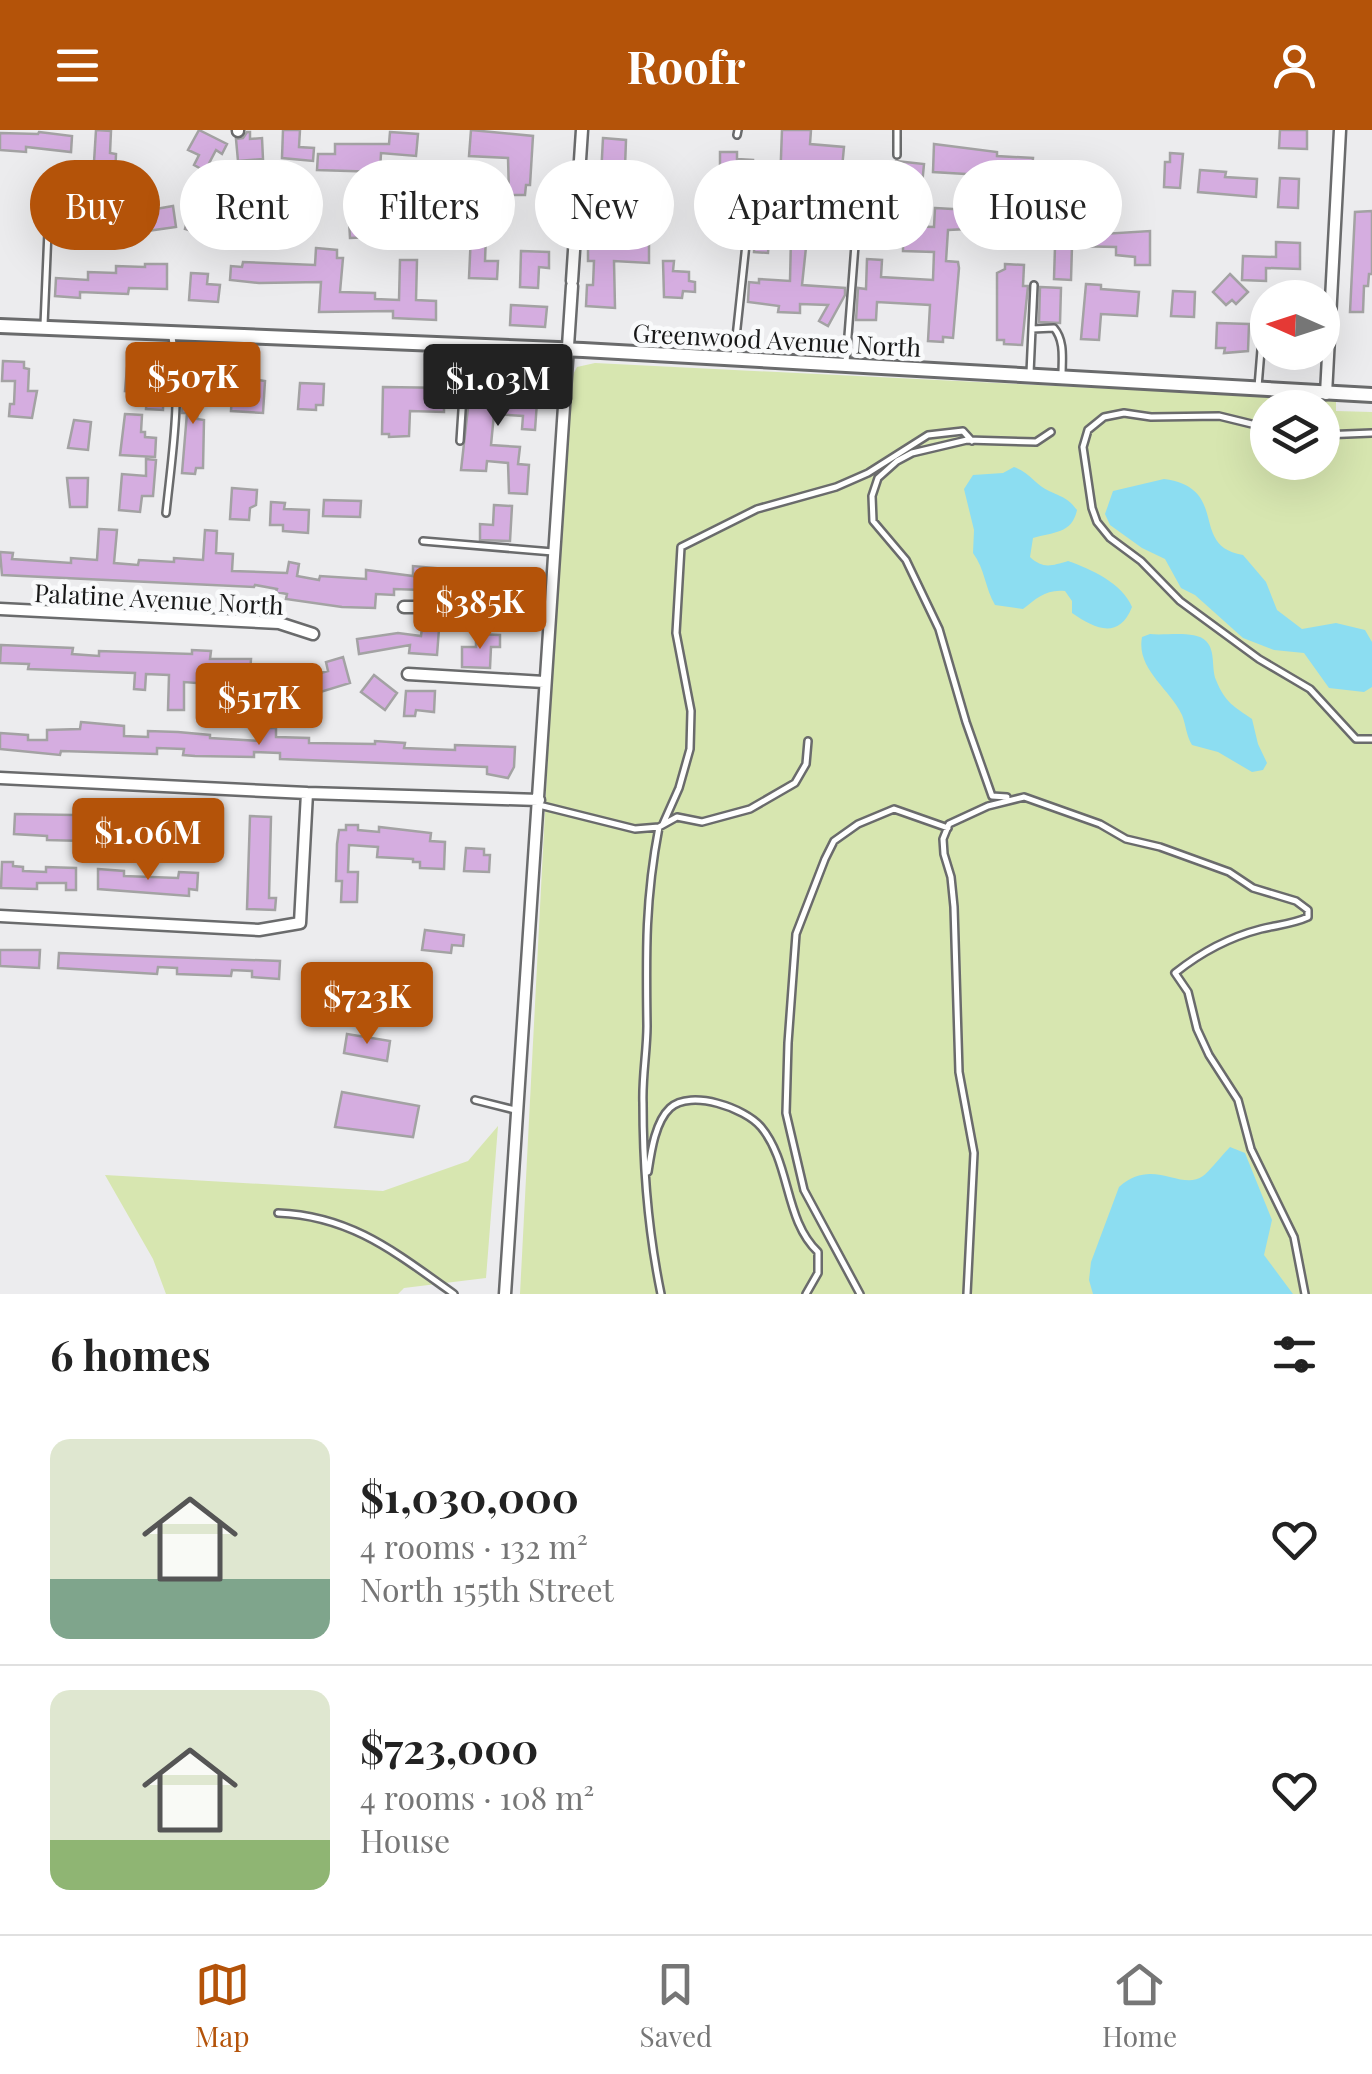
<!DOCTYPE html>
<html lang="en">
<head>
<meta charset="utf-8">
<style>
	:root { --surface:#fff; --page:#f6f6f6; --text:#222; --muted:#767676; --line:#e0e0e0; --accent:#b45309 }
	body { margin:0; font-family:"Playfair Display",serif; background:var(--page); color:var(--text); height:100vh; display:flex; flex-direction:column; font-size:38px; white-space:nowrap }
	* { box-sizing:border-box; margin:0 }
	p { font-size:32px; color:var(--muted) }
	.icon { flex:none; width:55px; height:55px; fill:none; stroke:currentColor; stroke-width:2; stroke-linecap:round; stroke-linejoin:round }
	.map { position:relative; height:1164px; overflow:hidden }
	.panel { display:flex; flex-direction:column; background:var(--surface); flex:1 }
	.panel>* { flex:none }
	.banner { position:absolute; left:30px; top:30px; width:1312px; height:90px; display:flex; gap:20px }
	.needle { width:65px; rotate:273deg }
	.controls { position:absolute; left:1250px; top:150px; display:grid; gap:20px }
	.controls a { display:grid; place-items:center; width:90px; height:90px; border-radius:50%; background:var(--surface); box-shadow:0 10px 40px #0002; font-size:50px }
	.price { position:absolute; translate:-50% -85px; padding:0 22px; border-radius:10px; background:var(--accent); color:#fff; font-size:32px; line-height:65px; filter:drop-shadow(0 2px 5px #0008) }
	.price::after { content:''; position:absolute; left:50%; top:60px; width:30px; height:22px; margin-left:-15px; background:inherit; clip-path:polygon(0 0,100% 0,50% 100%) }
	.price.active { background:#222; color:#fff }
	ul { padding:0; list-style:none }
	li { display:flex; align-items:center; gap:30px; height:250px; padding:0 50px }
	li+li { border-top:2px solid var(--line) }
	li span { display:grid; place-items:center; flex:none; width:280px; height:200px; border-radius:20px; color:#555 }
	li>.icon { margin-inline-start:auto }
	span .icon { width:120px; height:120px; fill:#fffc; stroke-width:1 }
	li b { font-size:42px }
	h2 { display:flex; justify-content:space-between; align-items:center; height:120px; padding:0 50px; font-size:42px }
	.chip { padding:0 35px; border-radius:45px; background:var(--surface); box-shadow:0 10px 40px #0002; font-size:35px; line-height:90px }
	.chip.active { background:var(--accent); color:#fff }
	header { display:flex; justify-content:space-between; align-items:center; height:130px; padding:0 50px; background:var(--accent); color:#fff; font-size:45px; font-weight:700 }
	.menu { display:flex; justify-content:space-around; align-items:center; height:140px; border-top:2px solid var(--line); background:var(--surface); font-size:28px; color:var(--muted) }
	.menu a { display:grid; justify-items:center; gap:5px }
	.menu .active { color:var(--accent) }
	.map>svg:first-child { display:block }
	.green { fill:#d7e6b0; fill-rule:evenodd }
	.water { fill:#8cddf1 }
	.building { fill:#d5ade0; stroke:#a3a2a3; stroke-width:2.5 }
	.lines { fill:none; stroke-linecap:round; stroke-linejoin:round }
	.service-casing { stroke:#6a6b6c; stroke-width:10 }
	.minor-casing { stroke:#6a6b6c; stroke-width:15 }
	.tertiary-casing { stroke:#6a6b6c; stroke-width:18 }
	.service { stroke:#fff; stroke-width:5 }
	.minor { stroke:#fff; stroke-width:10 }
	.tertiary { stroke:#fff; stroke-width:12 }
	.labels { text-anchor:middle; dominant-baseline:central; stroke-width:9; stroke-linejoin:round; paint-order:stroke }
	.street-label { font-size:25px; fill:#181818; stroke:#f9fafb }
</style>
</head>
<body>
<header><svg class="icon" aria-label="menu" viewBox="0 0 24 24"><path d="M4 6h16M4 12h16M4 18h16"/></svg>Roofr<svg class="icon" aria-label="person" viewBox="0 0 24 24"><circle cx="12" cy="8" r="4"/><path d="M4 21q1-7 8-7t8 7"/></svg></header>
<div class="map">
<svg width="1372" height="1164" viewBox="0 0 1372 1164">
	<rect width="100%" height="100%" fill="#ececee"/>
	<!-- green -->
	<path class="green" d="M595,233L1336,270V281L1372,282V1164H520L567,256L577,237ZM1268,278H1322V332H1268Z
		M498,996L486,1148L404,1158L398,1164H166L153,1129L105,1045L383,1061L468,1031Z"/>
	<!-- water -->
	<path class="water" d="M1014,337C1030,343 1037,356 1049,361C1062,367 1068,368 1077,380C1072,404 1053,402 1033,408L1030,427C1043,439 1051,436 1068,431C1091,439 1122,453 1132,477C1119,510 1095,499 1072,483V471L1065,461C1046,459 1037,468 1023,479L995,475C985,458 985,439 973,423L974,400L964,359L973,345L1003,343Z
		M1164,349C1231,358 1188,416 1243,425L1266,452L1277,480L1302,499L1336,493L1365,500L1372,512V557L1364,562L1329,558L1304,523L1274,520L1243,508L1195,465L1181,458L1165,429L1142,418L1110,395L1105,384L1113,361Z
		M1150,504C1165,506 1195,500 1206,511C1216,521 1211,538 1216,550C1225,573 1235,577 1252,589L1258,614L1267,633L1263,640L1252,642L1218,622L1192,615C1186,605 1186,595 1182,585C1169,558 1136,539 1142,507Z
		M1230,1017L1245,1023L1272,1090L1264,1125L1293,1164H1093L1089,1150L1091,1132L1119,1057C1153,1026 1181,1062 1203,1046C1208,1043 1223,1024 1230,1017Z"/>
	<!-- building -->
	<path class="building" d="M96,0L111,1L110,23L116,24L115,49L93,48Z
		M199,0L227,14L222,24L216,20L205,41L194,35L199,25L188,20Z
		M283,0H300L299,17L314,18L313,31L282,28Z
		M471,0L533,6L530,55H526L525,65H509L508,28L469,26Z
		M782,0H811L810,14L844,17L842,38L810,36L809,55L780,54Z
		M1280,0H1307V19L1279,18Z
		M39,2L72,6L71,22L26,17V22L0,20V3L38,4Z
		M247,2H250V9L262,8L263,29L238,31L236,9L243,8Z
		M390,2L418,4L416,26L381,23L380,42L317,40L318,24H335V14H389Z
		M603,8L626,10L625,37H620L619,49H616L615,77H619L618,112L649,113V133L614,131L615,178L586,176L587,155H593L594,131H588V117L597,118L599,93H595L596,81H591L592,65H600Z
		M934,14L997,22V26L1033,28L1031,53L1023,52L1022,73L1000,71L1001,51L978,50V45L966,44L933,42Z
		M720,22H737V29L753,30L752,47H720Z
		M1170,23L1183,24L1180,58L1164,57L1165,32H1170Z
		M896,31L924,34L922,55L894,53Z
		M1200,40L1226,42L1225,47L1257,49L1256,67L1198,62Z
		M1280,48L1299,49L1298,78L1278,77Z
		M173,76L176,97L147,101L144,81Z
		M384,78L453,86L451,104L350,108L349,90L383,87Z
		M935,78L970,80L968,99L948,100L946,131L958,132L959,138L953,208L943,207V212L928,211L930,175L877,172L876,190H856L858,158L866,159L867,129L882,130L881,147L933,150L934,122L903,121V96L934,97Z
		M190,80L219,89L214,108L185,99Z
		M850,81L884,82L883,105L849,104Z
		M1372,81V144H1369L1368,156H1364L1363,182H1350L1355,82Z
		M743,82L771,84L768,123L754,122L755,102H742Z
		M1048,84L1070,85V90L1103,91V104L1150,101V135H1135V127L1116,125V117L1072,116L1071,150L1054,149L1055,117H1038V100H1044Z
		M471,104H486L485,131H498L497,149L469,148Z
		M791,107L807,108L802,155L845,158V165L828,196L819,191L828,175L800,174V183L778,182L779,176L748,172L749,152L759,153V149L790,151Z
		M1276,112L1300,113V139L1266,138V151L1242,150L1243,126L1276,127Z
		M316,118L337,120V128H343L340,162L375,163V169L399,170L400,130H417L416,170L436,171V190L393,188V181L319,182L321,152L259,153L230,150L231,136L242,137L243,132L315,135Z
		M521,121L549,122V138L539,137L538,158L520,157Z
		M663,131H674L673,141L689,142V151L695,152V162L683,161L682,168L664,167Z
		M145,134H167V159L129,158L128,164L80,162V168L55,166L56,148L88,150V142L116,143V136L145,137Z
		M1005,134L1024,135L1023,156H1028L1022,215L1004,214V210H997V143L1005,139Z
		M191,143L208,144L207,154L220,155L218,172L189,170Z
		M1230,144L1248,162L1236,174L1232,170L1226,175L1213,162Z
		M1086,154L1101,155V159L1139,162L1137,186L1101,184L1099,210L1081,209Z
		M1040,157L1061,158L1060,193L1039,192Z
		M1173,161L1195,162L1194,187L1171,186Z
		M511,175L547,177L545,197L510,195Z
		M1217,193L1249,194L1248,221L1224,223L1225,218H1216Z
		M3,231L24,232V238L29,239L28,261H37L32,288L9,286L10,274H14L15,251H2Z
		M127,238H139V242L164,244L163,280L146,279L147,263L125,261Z
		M233,246L265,251L263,283L231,281Z
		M477,248L495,249V255L538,258L535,300L522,299L523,286L494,284L491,315L520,317L518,334L529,335L527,364L509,363L508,333L487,331L486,341L461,340L470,260H476Z
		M185,249L200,250V257L206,258L205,270H199L197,289L204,290L203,338H196L195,344L182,343L187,283H182Z
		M300,253L324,254L323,275H316V280L298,279Z
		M383,257L452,258L457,259L456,274H444V282L410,281L409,306L389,307V304H382Z
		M125,284L142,285L141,302H145V307L156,308L155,327L120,325Z
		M74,290L91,292L88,320L68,318Z
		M146,329L156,330L153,366H142L140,382L119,380L122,344L146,346Z
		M67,348H88L87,377H70Z
		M232,358L257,360L256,375L250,378L249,390L230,389Z
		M324,370L361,371L360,387L323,386Z
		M271,372L285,373L284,379L309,380L308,403L283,401V395H270Z
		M494,375L512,376L510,411L480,410V394L493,395Z
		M99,399L117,400L114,433L138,435L139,430L174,432V428L203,430L205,400L217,401L216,423L233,424L232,441L287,443L289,432L299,434L297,446L319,450L320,446L366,449V440L413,446V436L480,442V439H496L495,465L473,464V453L452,452L451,461L394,459V465L376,464L375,478L342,477L286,469L287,464L276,462L277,459L255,455L254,457L2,445L0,422L13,423L12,429L71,433V428L97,430Z
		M422,498L439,499L437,525L409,523L410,515L359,524L357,509L398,503L421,506Z
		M476,504L500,505V517H491L490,538L462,537V517H476Z
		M1,515L73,518L72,524L99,526V521L192,524V520L211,521L210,529H251L249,557L184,552V580H168L169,545L146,544L145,560L134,559L135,543L28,539L29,534L0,533Z
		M343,527L350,553L314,564L309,546L328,541L326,532Z
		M267,536L303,545L298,561L263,551Z
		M374,545L397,563L385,580L361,562Z
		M406,561H435L434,582L416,580L415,586H404Z
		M81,592L124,596V606L148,607V601L178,602L210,605V608L260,611L261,598H276V607L309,608V613L375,614V611L405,613L404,618L455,620V615L515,617L514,637L508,648L487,644V637L280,629V623L254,622V627L195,626L183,625L184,619L157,618V624L61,621L60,625L0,619V603L28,605V610H47V600L80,599Z
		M74,682L106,684L105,687L212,691L211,709L195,708V714L165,713V719L148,718V711L84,708V711L47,710V706L14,704L15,684L74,685Z
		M250,686L271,687L269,768H276L275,780L247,779Z
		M346,695H358V700L379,702V697L431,703L430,711L445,712L444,739L420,738V732H413V729L377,727L378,717L349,715L348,742H358L357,772H341L342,751H336L337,714L339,700H346Z
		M466,718L484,719V725H490L489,742L464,741Z
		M2,732H13V736L23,737V741L46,742V737L76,738V760H66V753H37V759L1,758Z
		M98,739L124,741V746L178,748L179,742L198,743L197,760L189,759V766L98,759Z
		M425,800L464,805L463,816L452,815L451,823L422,820Z
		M0,820H40L39,838L0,836Z
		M59,823L280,831L279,849L252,847V841L232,840L231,846L177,844V838L158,837L157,844L58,838Z
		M347,904L390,911L387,931L344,923Z
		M342,962L419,976L413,1007L335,997Z"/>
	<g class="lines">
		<!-- service casing -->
		<g class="service-casing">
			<path id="service" d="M897,0V25
				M737,5L738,0
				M44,195L48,101
				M1032,199L1054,198C1065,211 1062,229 1062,245
				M734,226L746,114
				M846,232L855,115
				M1030,243L1034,155
				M1258,257L1264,183
				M1268,298L1219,286L1151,287L1124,283L1104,287L1088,300L1083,317L1092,378L1097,392L1110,408L1141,431L1180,471L1259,529L1310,559L1356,609H1372
				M1322,305L1372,303
				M460,311L466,219
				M166,383C172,325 182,265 172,207
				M423,411L553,422
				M1007,667L992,666L966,592L939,499L906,430L873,391L872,366L878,348L897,331L912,323L967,310L1036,312L1051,302
				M539,675L635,699L659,697L677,687L702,692L750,679L795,653L806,634L808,611
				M663,694L679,658L690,619L691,581L676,503L681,417L757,379L836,357L868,343L928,305L963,301L972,311
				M659,697C645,770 646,823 647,896C647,921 642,947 643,973C643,1037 648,1101 661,1164
				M475,970L515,980
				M648,1042C651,1022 655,992 670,978C691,959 745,978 761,997C791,1033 784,1090 818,1122V1143L806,1164
				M278,1083C352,1086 396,1123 454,1164
				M860,1164L804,1060L786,983L788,913L796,804L825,729L834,711L858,694L894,679L948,698
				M967,1164L974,1023L959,942L954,777L951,747L944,724L943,709L949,694L988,676L1024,667L1100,694L1126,709L1160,717L1229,742L1253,758L1296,771L1308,780V787C1293,794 1277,795 1261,799C1230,807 1200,823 1175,843L1188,862L1197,899L1209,925L1238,970L1251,1019L1294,1107L1305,1164"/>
		</g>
		<!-- minor casing -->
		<g class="minor-casing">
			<path id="minor" d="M238,1V0
				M572,151L582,0
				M1326,264L1340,0
				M404,477H549
				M0,479L279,493L313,504
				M408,544L544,552
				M0,648L307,663L539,670
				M0,786L259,800L300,793L307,663
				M505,1164L572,156"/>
		</g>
		<!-- tertiary casing -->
		<g class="tertiary-casing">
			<path id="tertiary" d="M0,196L583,220L1372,265"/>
		</g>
		<!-- service -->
		<use href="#service" class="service"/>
		<!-- minor -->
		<use href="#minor" class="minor"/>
		<!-- tertiary -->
		<use href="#tertiary" class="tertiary"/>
	</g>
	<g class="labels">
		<!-- street labels -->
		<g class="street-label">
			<text transform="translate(777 209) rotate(3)">Greenwood Avenue North</text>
			<text transform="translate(159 468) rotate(3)">Palatine Avenue North</text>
		</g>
	</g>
</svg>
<div class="controls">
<a><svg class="needle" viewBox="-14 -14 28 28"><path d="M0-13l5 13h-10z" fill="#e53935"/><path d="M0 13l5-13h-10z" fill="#767676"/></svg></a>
<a><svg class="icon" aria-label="layers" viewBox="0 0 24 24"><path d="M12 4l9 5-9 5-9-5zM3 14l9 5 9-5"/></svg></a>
</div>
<b class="price" style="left:193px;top:297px">$507K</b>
<b class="price active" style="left:498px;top:299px">$1.03M</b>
<b class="price" style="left:480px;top:522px">$385K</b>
<b class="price" style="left:259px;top:618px">$517K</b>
<b class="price" style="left:148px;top:753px">$1.06M</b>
<b class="price" style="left:367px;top:917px">$723K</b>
<div class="banner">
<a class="chip active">Buy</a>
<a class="chip">Rent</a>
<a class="chip">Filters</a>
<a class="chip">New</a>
<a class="chip">Apartment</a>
<a class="chip">House</a>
</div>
</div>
<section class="panel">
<h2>6 homes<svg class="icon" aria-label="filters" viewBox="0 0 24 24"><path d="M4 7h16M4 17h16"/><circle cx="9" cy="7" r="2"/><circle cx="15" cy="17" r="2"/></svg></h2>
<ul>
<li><span style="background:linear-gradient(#dfe7d0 70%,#7fa58c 0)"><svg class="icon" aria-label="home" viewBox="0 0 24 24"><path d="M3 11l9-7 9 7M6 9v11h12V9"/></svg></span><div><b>$1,030,000</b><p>4 rooms · 132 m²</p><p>North 155th Street</p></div><svg class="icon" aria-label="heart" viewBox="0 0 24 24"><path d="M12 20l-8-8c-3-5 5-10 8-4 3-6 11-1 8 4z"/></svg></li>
<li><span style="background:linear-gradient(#dfe7d0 75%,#8fb573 0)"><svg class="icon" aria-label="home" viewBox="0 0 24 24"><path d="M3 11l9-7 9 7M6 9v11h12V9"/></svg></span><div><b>$723,000</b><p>4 rooms · 108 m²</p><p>House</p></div><svg class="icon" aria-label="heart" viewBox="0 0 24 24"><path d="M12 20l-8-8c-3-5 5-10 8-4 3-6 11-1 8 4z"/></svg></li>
</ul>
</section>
<nav class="menu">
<a class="active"><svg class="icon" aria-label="map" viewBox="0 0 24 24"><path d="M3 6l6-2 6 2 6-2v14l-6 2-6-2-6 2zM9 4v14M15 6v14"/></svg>Map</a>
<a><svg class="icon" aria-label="saved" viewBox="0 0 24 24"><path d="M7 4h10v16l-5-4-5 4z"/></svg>Saved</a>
<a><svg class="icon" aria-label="home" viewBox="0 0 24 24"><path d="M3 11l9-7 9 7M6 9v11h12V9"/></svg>Home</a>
</nav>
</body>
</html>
